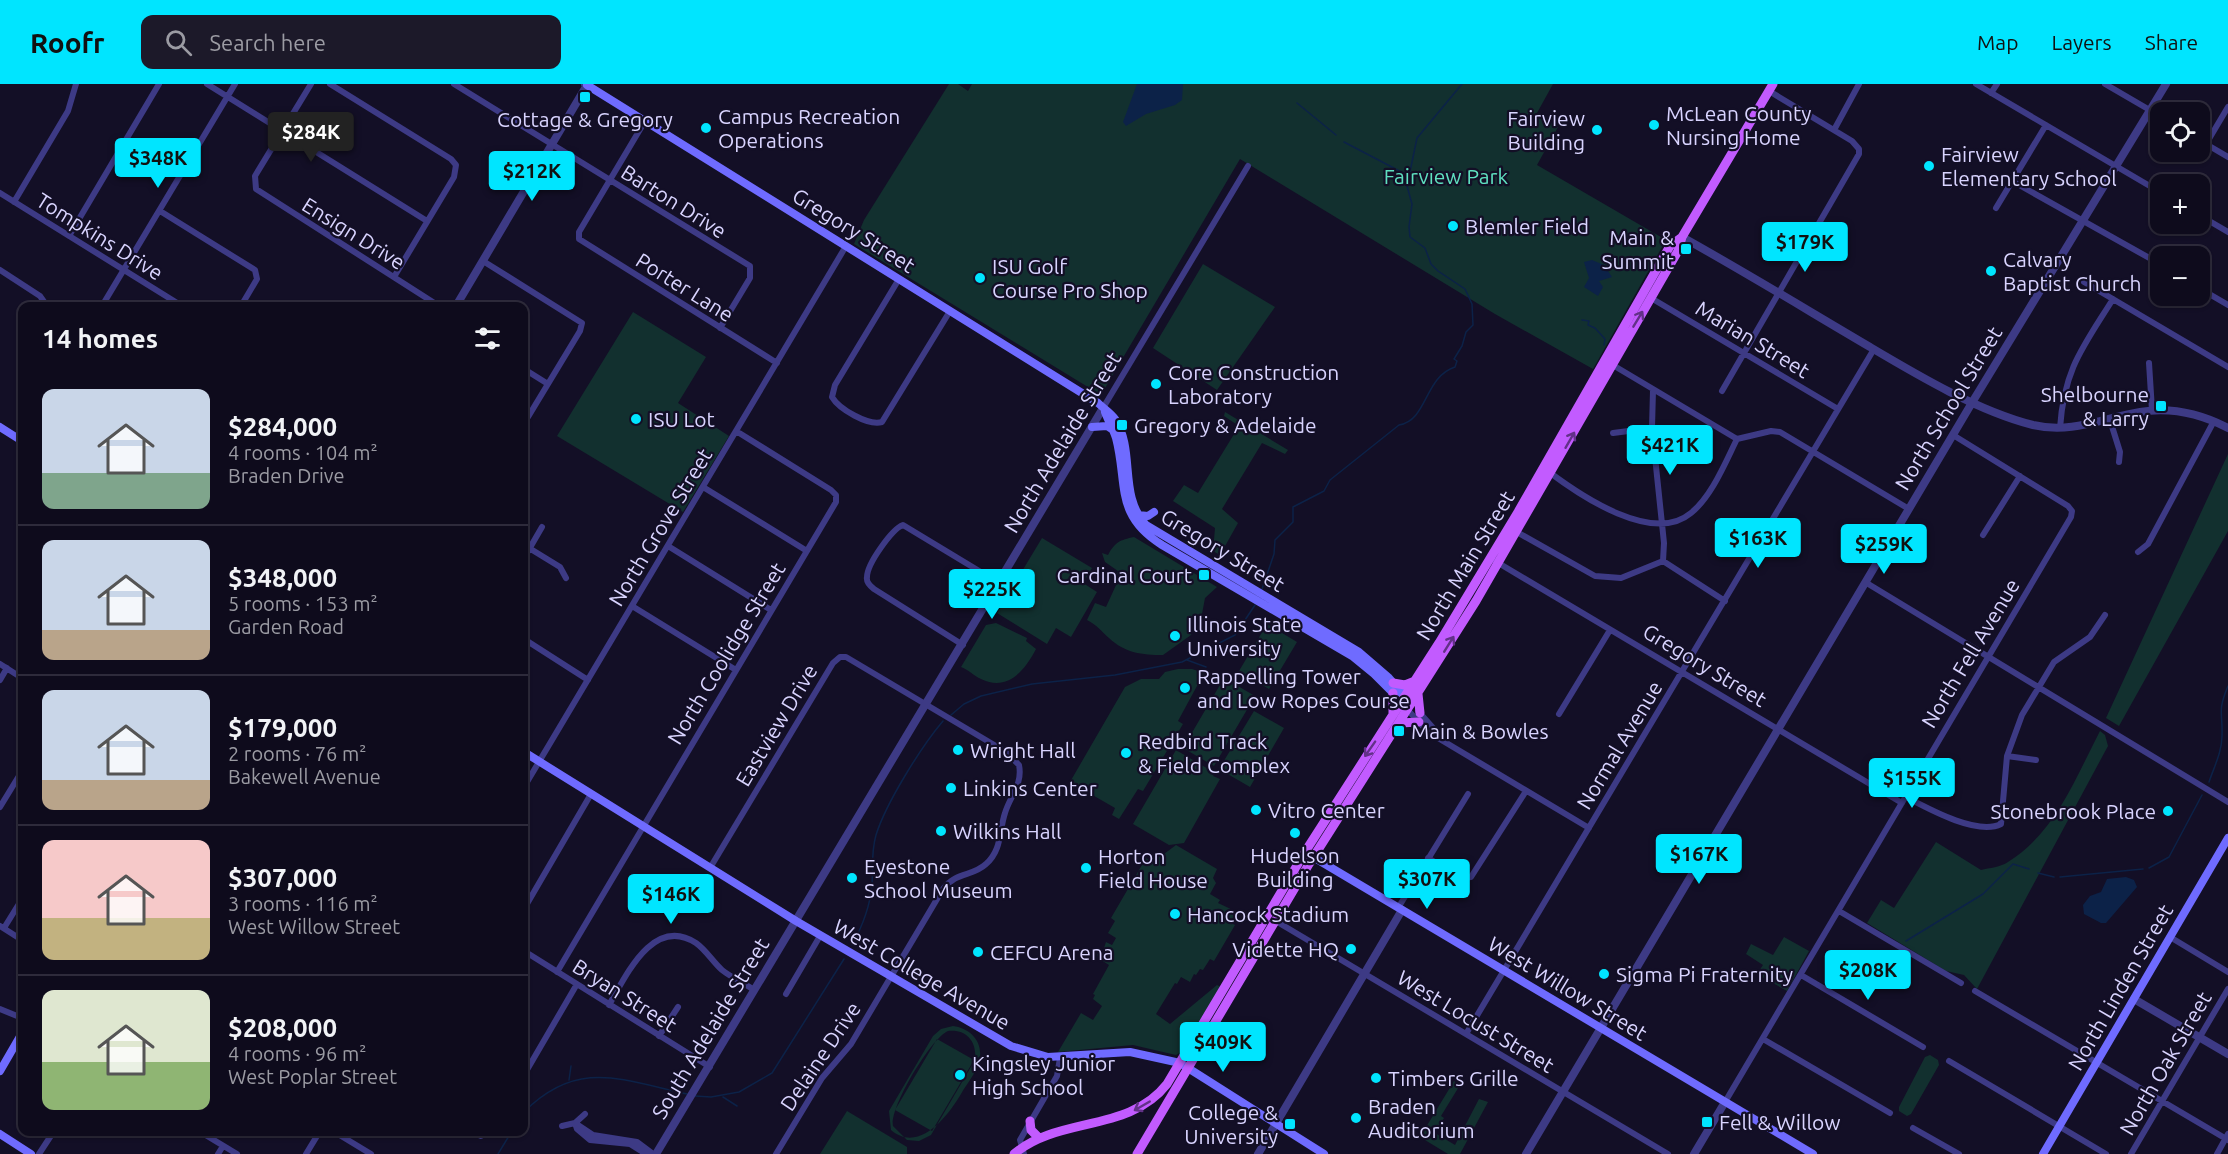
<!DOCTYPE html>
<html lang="en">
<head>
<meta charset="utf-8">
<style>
	:root { --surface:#0e0b1c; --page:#1c1929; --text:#f1f3f6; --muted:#9b9ba3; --line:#2e2b3b; --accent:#00e5ff }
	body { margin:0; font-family:Ubuntu,sans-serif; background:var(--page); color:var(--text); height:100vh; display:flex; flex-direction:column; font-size:22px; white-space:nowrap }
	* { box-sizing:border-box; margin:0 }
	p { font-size:20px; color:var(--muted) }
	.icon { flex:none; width:33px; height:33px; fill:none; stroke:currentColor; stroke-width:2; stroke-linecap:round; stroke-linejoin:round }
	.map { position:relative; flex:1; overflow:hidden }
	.side { position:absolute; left:18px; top:218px; width:510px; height:834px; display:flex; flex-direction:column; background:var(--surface); border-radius:12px; box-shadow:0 2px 4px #0004,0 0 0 2px var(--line) }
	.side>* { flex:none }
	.tools { position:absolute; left:2150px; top:18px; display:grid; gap:12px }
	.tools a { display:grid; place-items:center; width:60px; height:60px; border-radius:12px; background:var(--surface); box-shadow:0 2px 4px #0004,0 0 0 2px var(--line); font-size:30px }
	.price { position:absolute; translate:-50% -51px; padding:0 14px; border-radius:6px; background:var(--accent); color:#111; font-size:20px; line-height:39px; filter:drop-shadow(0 2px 3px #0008) }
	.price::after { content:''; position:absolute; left:50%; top:36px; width:18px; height:14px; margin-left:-9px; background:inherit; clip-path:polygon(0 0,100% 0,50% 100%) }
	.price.active { background:#222; color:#fff }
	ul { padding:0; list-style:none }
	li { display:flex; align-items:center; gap:18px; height:150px; padding:0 24px }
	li+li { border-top:2px solid var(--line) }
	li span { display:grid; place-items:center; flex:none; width:168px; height:120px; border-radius:12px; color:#555 }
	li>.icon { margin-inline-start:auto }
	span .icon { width:72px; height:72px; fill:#fffc; stroke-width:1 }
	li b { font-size:26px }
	h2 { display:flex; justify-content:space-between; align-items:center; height:72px; padding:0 24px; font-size:26px }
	header { display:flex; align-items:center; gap:36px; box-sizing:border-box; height:84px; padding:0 30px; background:var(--accent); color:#111 }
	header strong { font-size:28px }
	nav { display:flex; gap:33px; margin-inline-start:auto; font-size:21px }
	.search { width:420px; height:54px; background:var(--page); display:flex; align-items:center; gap:15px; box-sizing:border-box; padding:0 21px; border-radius:12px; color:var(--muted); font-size:22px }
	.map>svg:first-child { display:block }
	.green { fill:#12302f; fill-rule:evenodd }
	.water { fill:#0c2248 }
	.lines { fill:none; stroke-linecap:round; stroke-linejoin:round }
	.stream { stroke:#0c2248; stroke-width:1.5 }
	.minor { stroke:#3d3a85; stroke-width:6 }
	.tertiary { stroke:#3d3a85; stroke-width:8 }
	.secondary { stroke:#6f6bff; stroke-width:8 }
	.primary { stroke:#c25bff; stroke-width:9 }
	.oneway { stroke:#623188 }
	.poi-dot { fill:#00e5ff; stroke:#130f26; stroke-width:2 }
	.labels { text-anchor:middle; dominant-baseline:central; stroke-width:4.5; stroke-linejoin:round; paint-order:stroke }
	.poi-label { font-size:21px; fill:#d9d4ff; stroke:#130f26; text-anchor:start }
	.park-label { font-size:21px; fill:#5fe0c0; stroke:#130f26 }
	.street-label { font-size:21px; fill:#d9d4ff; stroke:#130f26 }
</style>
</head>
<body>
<header>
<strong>Roofr</strong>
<div class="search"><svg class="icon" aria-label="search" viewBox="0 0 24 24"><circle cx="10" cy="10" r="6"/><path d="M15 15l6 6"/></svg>Search here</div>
<nav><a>Map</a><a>Layers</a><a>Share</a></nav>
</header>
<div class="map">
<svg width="2228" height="1070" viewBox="0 0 2228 1070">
	<rect width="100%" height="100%" fill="#130f26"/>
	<!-- green -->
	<path class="green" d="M949,0H958L968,7L972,0H1553L1537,29L1558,43L1537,81L1666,156L1593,285L1495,230L1240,75L1101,311L854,160L864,136Z
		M1203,180L1275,223L1217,306L1153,264Z
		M633,228L706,273L678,319L729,352L683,428L557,352Z
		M1225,328L1288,366L1285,370L1262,359L1222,425L1238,439L1220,471L1213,467L1215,444L1173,417L1184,401L1198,409L1239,342L1224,332Z
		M2228,370V447L2119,642L2106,634Z
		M1134,453L1217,503L1205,514L1202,530L1191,551L1163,571C1142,571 1125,569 1109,554C1101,547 1097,541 1087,536L1095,519L1106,523L1117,499L1113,496L1118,487L1105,478L1102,469L1108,471C1115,458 1120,456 1134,453Z
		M1042,454L1092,484L1083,499L1097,508L1071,553L1056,544L1047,560L997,529Z
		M996,539L1027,554L1026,557L1036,565C1025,586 1008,608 981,595C974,592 969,586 961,583L986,541Z
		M1267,540L1297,558L1269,605L1239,587Z
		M1178,585H1192L1204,589L1178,637L1183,640L1143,707L1138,705L1119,735L1112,731L1115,724L1070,698L1125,603L1141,595H1159L1165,588Z
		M1224,594L1255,612L1214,682L1183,664Z
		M1254,627L1284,644L1250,703L1219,685Z
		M2100,647L2105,651L2108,662L1977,905L1964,891L1946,887L1867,839L1881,816L1894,824L1936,758L1981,786C1989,784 2001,783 2008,778C2055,749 2075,695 2100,647Z
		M1176,666L1215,689L1213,692L1220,695L1184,759L1169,761L1133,740Z
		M1176,761L1217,785L1213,794L1216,799L1210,810L1220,816L1218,819L1237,828L1231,839L1235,841L1214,877L1210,875L1203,886L1200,885L1196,891L1194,890L1190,898L1181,893L1177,900L1175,899L1156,930L1170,940L1217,901L1221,903L1183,967L1176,971L1133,961L1058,968L1081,929L1093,936L1102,922L1093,915L1095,911L1093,910L1109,881L1098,874L1097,870L1103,867L1106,858L1112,861L1116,854L1108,849L1115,837L1111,834L1146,774L1150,777L1154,771L1164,770Z
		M1784,853L1809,867L1787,907L1757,890L1763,881L1746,870L1751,860L1773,871Z
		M953,942C969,944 982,956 980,973C979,986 967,999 961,1010C948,1032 919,1070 891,1046L889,1027L933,952L941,945ZM948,947C967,945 977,958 975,976L931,1051L919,1057L907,1056L893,1042C889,1024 931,954 948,947Z
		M937,955L974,976L932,1047L895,1026Z
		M1930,971L1938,976L1939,981L1911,1030L1907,1032L1899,1027V1023L1925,973Z
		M1454,997L1460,1001L1441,1032L1444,1034L1435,1049L1455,1061L1479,1015L1488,1018L1460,1070H1448L1420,1053Z
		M847,1027L907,1063V1070H820Z"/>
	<!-- water -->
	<path class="water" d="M1137,0H1183L1182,16L1175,21L1146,30L1126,42L1123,38Z
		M1592,176L1604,181L1612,193L1599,197L1603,203L1598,212L1584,203L1589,194L1584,178Z
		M2126,793L2134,796L2137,803L2106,839H2101L2084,830L2083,821L2090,812L2101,808L2107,795Z"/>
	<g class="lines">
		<!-- stream -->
		<path class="stream" d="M1297,19L1336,51
			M1344,58L1409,92
			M1582,236L1589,237L1588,241L1595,244L1605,255L1604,261
			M1262,505L1274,470L1275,456L1293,438V423L1324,407L1330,396L1399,341C1428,336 1424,293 1455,283L1457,277L1454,275L1462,262L1466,248L1473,241L1472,220L1465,205L1438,187L1431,180L1425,164L1410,153L1409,143L1412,120L1407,102L1417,54L1462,0
			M1187,576L1206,583
			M951,631L964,620L981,612L1032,600L1115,591L1182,578L1235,551L1255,521
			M2209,698C2214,683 2222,668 2222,652C2223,628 2217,628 2228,602
			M2149,784L2169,773L2202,711
			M2038,789L2054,793
			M2060,793L2143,785
			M1906,857L1983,810L2013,780L2029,785
			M852,861C862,843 870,823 872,801C873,784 871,768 876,751C886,719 921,663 943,637
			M569,996L571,982
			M695,1012L711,1013L739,1008L772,989L844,875
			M723,1013L737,1022
			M524,1028C578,974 622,996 687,1010
			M498,1070L512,1047"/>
		<!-- minor -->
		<path class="minor" d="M207,0L427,137
			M311,0L255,92L256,105L439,222
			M330,0L451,75L456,81L454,93L394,193
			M454,0L750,182V194L720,244
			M1976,0L2160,108
			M2105,0L2160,32
			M1991,9L1997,0
			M645,37L579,148V155L777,279
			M1834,46L1859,0
			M2199,56L2228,73
			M2206,60L2228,23
			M2012,97L2160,180
			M0,109L182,222
			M14,118L68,27L76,0
			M1996,124L2046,41
			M160,127L255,186L257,195L241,222
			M2199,131L2228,148
			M69,152L159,0
			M483,177L582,239L580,247L528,333
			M0,186L40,212L47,222
			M899,195L835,301L832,313C839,325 868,342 882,338L950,227
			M2084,198L2228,283
			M2199,204L2228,221
			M1651,214L1838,325
			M102,222L235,0
			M2149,279L2152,326
			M1611,280L1737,355L1771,347L1780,348L1909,425
			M524,285L548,300
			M1653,306L1652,344L1664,459L1663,477
			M1722,307L1859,70V65L1852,57L1769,7
			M1103,324L1248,82
			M2110,336L2120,368L2119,378
			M2060,344C2064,285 2083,263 2113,215
			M1613,349L1652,344
			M1549,388C1581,412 1653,461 1691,429C1712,412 1725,379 1737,355
			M703,403L807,467
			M1515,447L1595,492L1621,494L1663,477L1725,517
			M1983,451L2020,392
			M668,462L771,526
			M529,464L560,483L566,494
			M2138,468L2148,460L2214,337
			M524,474L542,443
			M1495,477L1902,719
			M1865,498L2228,718
			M632,522L736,586
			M524,555L588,596
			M963,561L874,505C870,502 866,498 867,493C867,480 892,445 903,441L999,499
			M0,580L22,594
			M0,596L7,584
			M1405,623L1428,648L1589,744
			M1418,627L1443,655
			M1559,630L1610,546
			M2007,672L2036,676
			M524,703L846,162
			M1906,713C1927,724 1977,752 2001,740L2007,672L2022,631L2054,578L2090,553L2105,531
			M0,723L22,687
			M1428,774L1462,794L1471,793L1526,707
			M710,784L833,579L840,573H846L1006,668L1019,681C1023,700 1010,712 1005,729C999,747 1002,766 986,780C972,793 957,787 943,805L851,960L822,994L776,1070
			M1398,824L1468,710
			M524,825L591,710
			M1839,827L1961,899
			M1274,836L1668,1070
			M0,842L22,856
			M4,844L22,815
			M2170,853L2228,888
			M524,867L710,983
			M557,888L836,418V411L831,406L736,347
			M1801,891L1923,963
			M1975,907L2228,1056
			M786,910L820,852
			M609,921C626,892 653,831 696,859C706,866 713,878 722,886C732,894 744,899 754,906
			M0,925L22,934
			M1466,950L1874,265
			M659,952L678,923
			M1763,955L1890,1029
			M1949,977L2106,1070
			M524,991L577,900
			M1725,1018L2071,433L2072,427L2068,422L1953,351
			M575,1039L593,1051L637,1058L653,1070
			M575,1039L577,1045L590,1056L630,1060L646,1070
			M562,1042L575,1039L585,1030
			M1913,1044L1959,1070
			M199,1047L237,1070
			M333,1047L371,1070
			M470,1047L481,1052L490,1047
			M141,1050L143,1047
			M39,1070L54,1047
			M218,1070L223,1062
			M306,1070L320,1047
			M1024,1070L1020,1056L1057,992L1060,974
			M2131,1070L2228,905
			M2217,1070L2228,1050"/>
		<!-- tertiary -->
		<path class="tertiary" d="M1682,153C1745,188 1807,226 1870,263C1919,292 1978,327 2033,341C2072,350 2103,334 2140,328C2170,323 2201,330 2228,344
			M456,222L587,1L585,0
			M2134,915L2228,970
			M656,1070L1103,324
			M1258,1070L1402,826
			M1526,1070L1973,317L2166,0
			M1694,1070L1725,1018"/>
		<!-- secondary -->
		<path class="secondary" d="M587,1L1098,319C1103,324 1111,329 1115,335C1136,367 1118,411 1146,441L1359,568L1388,593L1409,617
			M1105,328C1108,336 1113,345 1116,354C1128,400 1114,431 1162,461L1352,572L1374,590L1402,618
			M0,343L22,357
			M1092,343L1107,342L1113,346
			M1138,431L1148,432L1154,428
			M524,668L796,837L1011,962L1048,973L1130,968L1180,979L1324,1070
			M1308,770L1813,1070
			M0,987L22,949
			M0,1050L31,1070
			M2043,1070L2228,754"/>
		<!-- primary -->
		<path class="primary" d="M1393,599L1405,601L1415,597
			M1418,610L1420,629
			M1393,629V609
			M1400,639L1419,638
			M1030,1037L1031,1046L1039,1054
			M1014,1070C1058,1032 1129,1049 1167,1000L1305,768L1439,559L1518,428L1670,162L1682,153
			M1137,1070L1309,780L1476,517L1678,167L1682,153L1773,0"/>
	</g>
	<!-- one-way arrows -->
	<defs><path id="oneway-shaft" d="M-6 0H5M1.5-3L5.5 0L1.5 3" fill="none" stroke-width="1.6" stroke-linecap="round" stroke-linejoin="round" transform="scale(1.5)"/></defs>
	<g class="oneway">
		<use href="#oneway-shaft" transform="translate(1638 235) rotate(-59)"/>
		<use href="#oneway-shaft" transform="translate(1570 356) rotate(-60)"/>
		<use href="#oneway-shaft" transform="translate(1449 560) rotate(-58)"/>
		<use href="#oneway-shaft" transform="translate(1370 665) rotate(125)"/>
		<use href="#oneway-shaft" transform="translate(1142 1022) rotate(150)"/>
	</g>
	<!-- markers -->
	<g class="poi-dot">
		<rect x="579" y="7" width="12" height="12" rx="3"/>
		<circle cx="1654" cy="41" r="6"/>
		<circle cx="706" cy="44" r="6"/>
		<circle cx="1597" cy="46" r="6"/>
		<circle cx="1929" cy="82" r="6"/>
		<circle cx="1453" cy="142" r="6"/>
		<rect x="1680" y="159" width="12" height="12" rx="3"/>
		<circle cx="1991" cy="187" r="6"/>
		<circle cx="980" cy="194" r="6"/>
		<circle cx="1156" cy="300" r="6"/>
		<rect x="2155" y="316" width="12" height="12" rx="3"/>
		<circle cx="636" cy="335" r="6"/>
		<rect x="1116" y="335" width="12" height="12" rx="3"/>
		<rect x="1198" y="485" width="12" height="12" rx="3"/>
		<circle cx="1175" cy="552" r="6"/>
		<circle cx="1185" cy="604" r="6"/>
		<rect x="1393" y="641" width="12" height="12" rx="3"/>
		<circle cx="958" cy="666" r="6"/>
		<circle cx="1126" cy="669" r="6"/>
		<circle cx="951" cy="704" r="6"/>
		<circle cx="1256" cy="726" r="6"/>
		<circle cx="2168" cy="727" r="6"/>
		<circle cx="941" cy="747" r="6"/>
		<circle cx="1295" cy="749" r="6"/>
		<circle cx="1086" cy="784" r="6"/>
		<circle cx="852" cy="794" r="6"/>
		<circle cx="1175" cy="830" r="6"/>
		<circle cx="1351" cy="865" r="6"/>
		<circle cx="978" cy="868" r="6"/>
		<circle cx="1604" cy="890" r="6"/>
		<circle cx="960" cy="991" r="6"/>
		<circle cx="1376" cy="994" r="6"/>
		<circle cx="1356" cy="1034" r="6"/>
		<rect x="1701" y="1032" width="12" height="12" rx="3"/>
		<rect x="1284" y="1034" width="12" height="12" rx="3"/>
	</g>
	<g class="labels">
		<!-- poi labels -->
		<g class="poi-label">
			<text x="1666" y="29">McLean County<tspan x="1666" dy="24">Nursing Home</tspan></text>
			<text x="718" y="32">Campus Recreation<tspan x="718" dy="24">Operations</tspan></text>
			<text x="1585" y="34" text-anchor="end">Fairview<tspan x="1585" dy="24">Building</tspan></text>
			<text x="585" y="35" text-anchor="middle">Cottage &amp; Gregory</text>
			<text x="1941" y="70">Fairview<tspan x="1941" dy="24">Elementary School</tspan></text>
			<text x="1465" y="142">Blemler Field</text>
			<text x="1674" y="153" text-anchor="end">Main &amp;<tspan x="1674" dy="24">Summit</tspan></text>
			<text x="2003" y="175">Calvary<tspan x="2003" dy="24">Baptist Church</tspan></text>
			<text x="992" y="182">ISU Golf<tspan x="992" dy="24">Course Pro Shop</tspan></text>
			<text x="1168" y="288">Core Construction<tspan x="1168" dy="24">Laboratory</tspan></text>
			<text x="2149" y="310" text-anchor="end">Shelbourne<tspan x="2149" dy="24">&amp; Larry</tspan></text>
			<text x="648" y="335">ISU Lot</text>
			<text x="1134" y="341">Gregory &amp; Adelaide</text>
			<text x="1192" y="491" text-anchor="end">Cardinal Court</text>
			<text x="1187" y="540">Illinois State<tspan x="1187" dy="24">University</tspan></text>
			<text x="1197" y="592">Rappelling Tower<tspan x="1197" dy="24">and Low Ropes Course</tspan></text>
			<text x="1411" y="647">Main &amp; Bowles</text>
			<text x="1138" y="657">Redbird Track<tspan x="1138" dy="24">&amp; Field Complex</tspan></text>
			<text x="970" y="666">Wright Hall</text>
			<text x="963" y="704">Linkins Center</text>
			<text x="1268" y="726">Vitro Center</text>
			<text x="2156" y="727" text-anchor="end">Stonebrook Place</text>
			<text x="953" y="747">Wilkins Hall</text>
			<text x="1295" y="771" text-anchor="middle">Hudelson<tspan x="1295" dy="24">Building</tspan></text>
			<text x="1098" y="772">Horton<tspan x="1098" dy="24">Field House</tspan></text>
			<text x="864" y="782">Eyestone<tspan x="864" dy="24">School Museum</tspan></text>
			<text x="1187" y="830">Hancock Stadium</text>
			<text x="1339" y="865" text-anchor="end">Vidette HQ</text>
			<text x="990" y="868">CEFCU Arena</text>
			<text x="1616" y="890">Sigma Pi Fraternity</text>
			<text x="972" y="979">Kingsley Junior<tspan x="972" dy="24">High School</tspan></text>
			<text x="1388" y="994">Timbers Grille</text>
			<text x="1368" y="1022">Braden<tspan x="1368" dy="24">Auditorium</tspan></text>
			<text x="1278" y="1028" text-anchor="end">College &amp;<tspan x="1278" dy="24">University</tspan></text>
			<text x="1719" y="1038">Fell &amp; Willow</text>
		</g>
		<!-- park labels -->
		<g class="park-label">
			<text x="1446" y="92">Fairview Park</text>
		</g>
		<!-- street labels -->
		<g class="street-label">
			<text transform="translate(674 117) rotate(32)">Barton Drive</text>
			<text transform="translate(854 146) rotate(32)">Gregory Street</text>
			<text transform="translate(354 149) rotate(32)">Ensign Drive</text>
			<text transform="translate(100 152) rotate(32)">Tompkins Drive</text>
			<text transform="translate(685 203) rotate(32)">Porter Lane</text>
			<text transform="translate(1753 255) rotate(31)">Marian Street</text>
			<text transform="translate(1948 324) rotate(-59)">North School Street</text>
			<text transform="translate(1062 358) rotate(-59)">North Adelaide Street</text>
			<text transform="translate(660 443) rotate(-59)">North Grove Street</text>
			<text transform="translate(1223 466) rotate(31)">Gregory Street</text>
			<text transform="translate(1465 481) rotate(-59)">North Main Street</text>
			<text transform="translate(726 569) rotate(-59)">North Coolidge Street</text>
			<text transform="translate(1970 569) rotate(-59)">North Fell Avenue</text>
			<text transform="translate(1705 581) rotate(31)">Gregory Street</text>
			<text transform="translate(776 641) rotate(-59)">Eastview Drive</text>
			<text transform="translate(1619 661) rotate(-59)">Normal Avenue</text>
			<text transform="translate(922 890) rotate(30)">West College Avenue</text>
			<text transform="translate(2120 903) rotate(-60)">North Linden Street</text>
			<text transform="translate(1568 904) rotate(31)">West Willow Street</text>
			<text transform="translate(625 911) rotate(32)">Bryan Street</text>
			<text transform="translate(1476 937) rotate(31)">West Locust Street</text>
			<text transform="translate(710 944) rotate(-59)">South Adelaide Street</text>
			<text transform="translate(820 972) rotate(-56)">Delaine Drive</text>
			<text transform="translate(2165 979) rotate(-60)">North Oak Street</text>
		</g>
	</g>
</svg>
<div class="tools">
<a><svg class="icon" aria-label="locate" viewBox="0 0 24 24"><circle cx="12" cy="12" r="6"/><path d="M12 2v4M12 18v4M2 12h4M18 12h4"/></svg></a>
<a>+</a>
<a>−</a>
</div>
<b class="price active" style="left:311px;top:79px">$284K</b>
<b class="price" style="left:158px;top:105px">$348K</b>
<b class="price" style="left:532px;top:118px">$212K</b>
<b class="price" style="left:1805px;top:189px">$179K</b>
<b class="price" style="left:1670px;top:392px">$421K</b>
<b class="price" style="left:1758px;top:485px">$163K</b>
<b class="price" style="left:1884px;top:491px">$259K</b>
<b class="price" style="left:992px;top:536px">$225K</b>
<b class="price" style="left:1912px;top:725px">$155K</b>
<b class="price" style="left:1699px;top:801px">$167K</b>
<b class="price" style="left:1427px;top:826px">$307K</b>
<b class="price" style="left:671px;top:841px">$146K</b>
<b class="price" style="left:1868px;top:917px">$208K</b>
<b class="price" style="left:1223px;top:989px">$409K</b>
<section class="side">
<h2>14 homes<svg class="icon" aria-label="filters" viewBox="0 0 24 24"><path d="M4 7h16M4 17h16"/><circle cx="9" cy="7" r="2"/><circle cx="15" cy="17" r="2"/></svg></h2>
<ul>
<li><span style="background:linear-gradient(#c9d6e8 70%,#7fa58c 0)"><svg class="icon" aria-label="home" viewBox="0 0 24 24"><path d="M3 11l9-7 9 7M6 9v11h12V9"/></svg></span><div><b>$284,000</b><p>4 rooms · 104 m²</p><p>Braden Drive</p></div></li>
<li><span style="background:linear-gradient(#c9d6e8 75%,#b9a48a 0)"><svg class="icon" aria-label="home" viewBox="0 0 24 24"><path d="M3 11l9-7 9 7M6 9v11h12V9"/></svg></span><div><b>$348,000</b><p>5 rooms · 153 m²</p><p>Garden Road</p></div></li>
<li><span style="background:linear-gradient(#c9d6e8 75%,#b9a48a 0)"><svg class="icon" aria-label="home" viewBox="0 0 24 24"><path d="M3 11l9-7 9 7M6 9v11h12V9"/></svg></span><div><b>$179,000</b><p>2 rooms · 76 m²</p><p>Bakewell Avenue</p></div></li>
<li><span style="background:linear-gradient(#f6c9c9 65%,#c2b280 0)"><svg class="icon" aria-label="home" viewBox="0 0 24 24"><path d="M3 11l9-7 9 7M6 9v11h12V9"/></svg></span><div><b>$307,000</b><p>3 rooms · 116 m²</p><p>West Willow Street</p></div></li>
<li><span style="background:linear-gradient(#dfe7d0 60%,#8fb573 0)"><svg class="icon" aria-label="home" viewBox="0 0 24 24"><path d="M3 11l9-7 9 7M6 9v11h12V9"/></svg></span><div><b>$208,000</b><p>4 rooms · 96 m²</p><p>West Poplar Street</p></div></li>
</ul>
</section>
</div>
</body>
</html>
